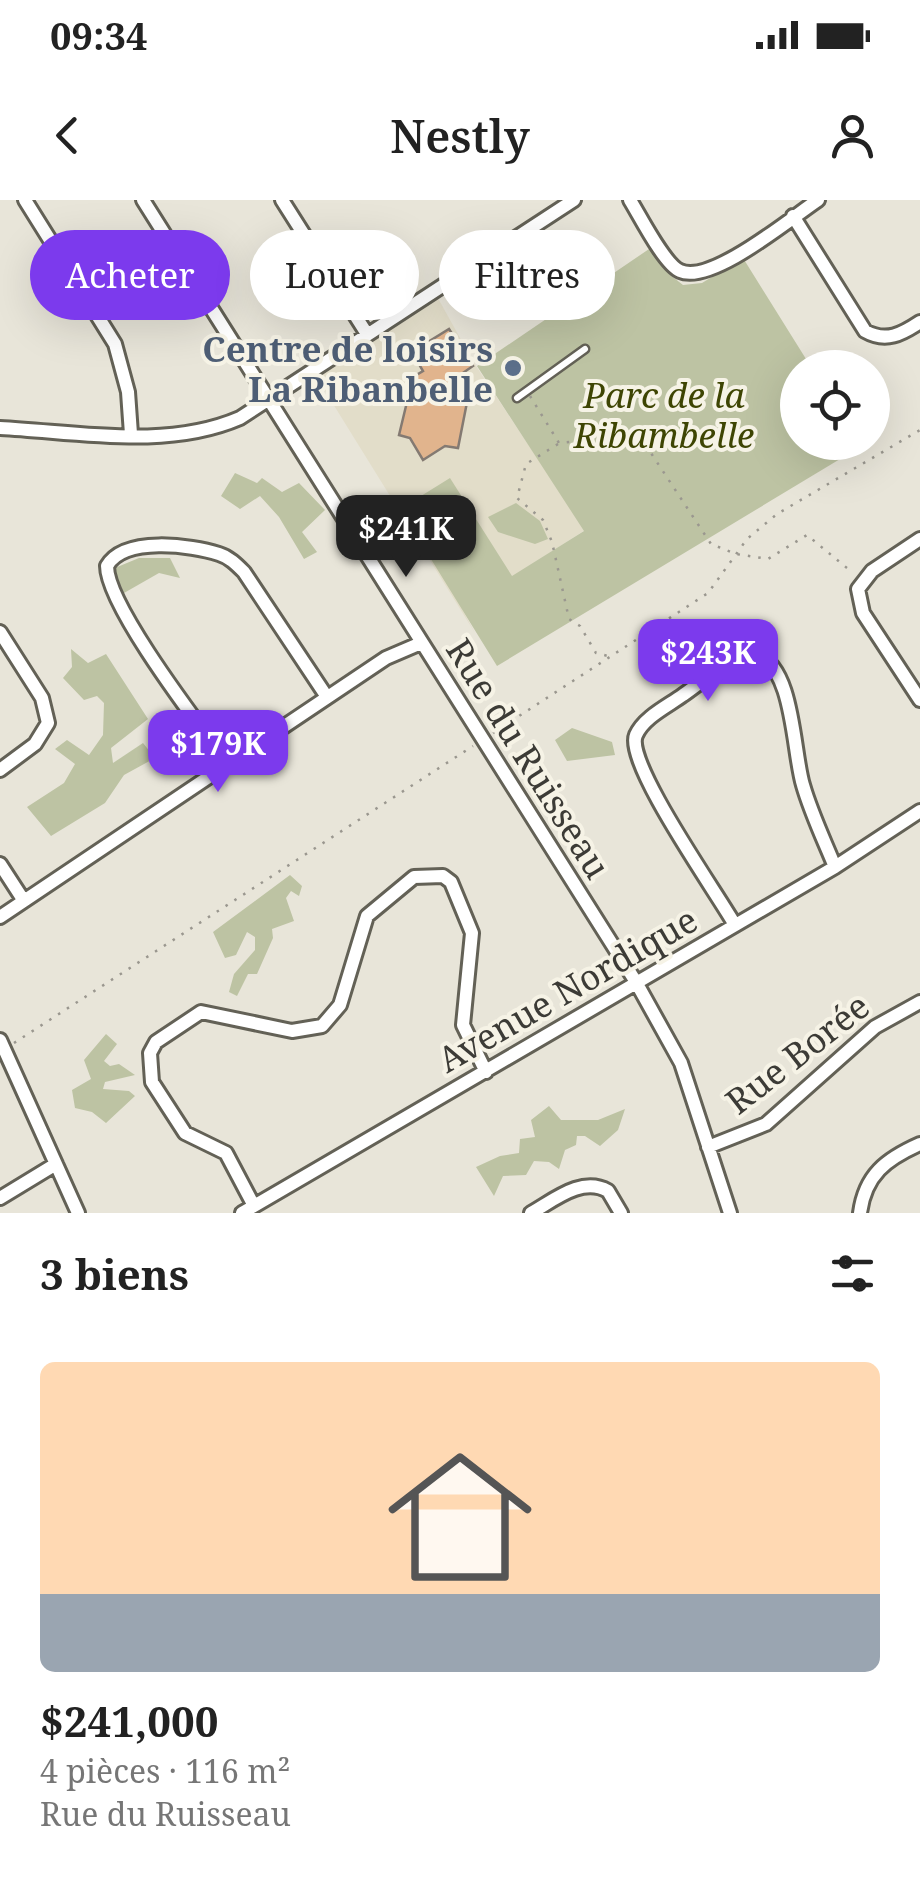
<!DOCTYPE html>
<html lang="fr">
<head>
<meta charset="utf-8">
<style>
	:root { --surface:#fff; --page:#f6f6f6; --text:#222; --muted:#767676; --accent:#7c3aed }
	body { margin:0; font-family:"Noto Serif",serif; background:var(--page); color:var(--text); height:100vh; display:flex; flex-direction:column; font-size:38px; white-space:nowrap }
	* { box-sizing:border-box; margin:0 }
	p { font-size:32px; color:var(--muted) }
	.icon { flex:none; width:55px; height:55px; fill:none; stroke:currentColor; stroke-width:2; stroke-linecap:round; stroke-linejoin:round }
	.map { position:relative; height:1013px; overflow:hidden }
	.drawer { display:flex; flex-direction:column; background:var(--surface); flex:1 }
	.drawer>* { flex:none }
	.banner { position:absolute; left:30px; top:30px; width:860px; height:90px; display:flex; gap:20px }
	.controls { position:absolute; left:780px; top:150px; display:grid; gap:20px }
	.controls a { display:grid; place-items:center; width:110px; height:110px; border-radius:50%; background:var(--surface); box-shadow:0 10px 40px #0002; font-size:50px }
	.price { position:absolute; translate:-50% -85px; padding:0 22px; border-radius:20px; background:var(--accent); color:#fff; font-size:32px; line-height:65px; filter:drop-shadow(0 2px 5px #0008) }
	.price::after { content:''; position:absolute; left:50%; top:60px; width:30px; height:22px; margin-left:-15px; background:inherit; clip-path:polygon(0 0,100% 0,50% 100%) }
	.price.current { background:#222; color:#fff }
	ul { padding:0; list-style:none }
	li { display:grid; align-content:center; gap:20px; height:530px; padding:0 40px }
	li span { display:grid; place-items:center; height:310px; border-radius:15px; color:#555 }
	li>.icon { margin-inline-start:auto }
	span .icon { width:180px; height:180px; fill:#fffc; stroke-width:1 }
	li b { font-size:42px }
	h2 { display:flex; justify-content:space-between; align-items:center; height:120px; padding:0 40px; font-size:42px }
	.chip { padding:0 35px; border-radius:45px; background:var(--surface); box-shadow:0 10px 40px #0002; font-size:35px; line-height:90px }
	.chip.current { background:var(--accent); color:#fff }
	.status { display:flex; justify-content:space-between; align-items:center; height:70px; padding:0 50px; background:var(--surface); direction:ltr }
	.status svg { height:28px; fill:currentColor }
	header { display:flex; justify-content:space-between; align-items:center; height:130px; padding:0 40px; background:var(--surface); font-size:45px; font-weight:600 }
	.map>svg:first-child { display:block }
	.built { fill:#e2ddc9 }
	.green { fill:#bdc3a3 }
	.building { fill:#e1b48d; stroke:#847a72; stroke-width:2.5 }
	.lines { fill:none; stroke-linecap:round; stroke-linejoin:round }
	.service-casing { stroke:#636156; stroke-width:11 }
	.minor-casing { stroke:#636156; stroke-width:18 }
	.path { stroke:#9a978f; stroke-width:2.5; stroke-dasharray:2.5 8; stroke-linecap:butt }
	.service { stroke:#fff; stroke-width:6 }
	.minor { stroke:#fff; stroke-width:12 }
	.service-dot { fill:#5c6f8a; stroke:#f6f3e6; stroke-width:4 }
	.labels { text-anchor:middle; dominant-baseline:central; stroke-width:8; stroke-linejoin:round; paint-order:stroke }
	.service-label { font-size:35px; font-weight:bold; fill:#4e5e75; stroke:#f6f3e6; text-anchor:end }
	.park-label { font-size:35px; font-style:italic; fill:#3e4503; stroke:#f6f3e6 }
	.street-label { font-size:35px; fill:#3c3b36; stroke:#f6f3e6 }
</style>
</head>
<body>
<div class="status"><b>09:34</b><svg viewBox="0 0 49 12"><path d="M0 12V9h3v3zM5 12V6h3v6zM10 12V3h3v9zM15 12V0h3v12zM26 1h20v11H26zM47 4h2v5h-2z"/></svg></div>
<header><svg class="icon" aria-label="back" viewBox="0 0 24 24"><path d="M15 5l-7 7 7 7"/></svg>Nestly<svg class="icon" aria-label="person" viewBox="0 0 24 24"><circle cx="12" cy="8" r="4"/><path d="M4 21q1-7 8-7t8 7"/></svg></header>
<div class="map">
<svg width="920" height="1013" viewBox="0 0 920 1013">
	<rect width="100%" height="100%" fill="#e8e5d9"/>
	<!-- built -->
	<path class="built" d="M434,91L474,163L585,330L462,409L475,433L312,170Z"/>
	<!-- green -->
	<path class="green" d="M652,47L669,74L683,85L702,83L743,58L811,167L798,168V242L857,243L860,247L497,466L400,309L450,278L512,376L584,331L477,166Z
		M235,273L257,283L262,278L282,292L299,283L325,310L302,332L317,352L304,359L279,317L260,296L240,309L221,296Z
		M516,303L540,321L548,339L535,344L498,332L488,317Z
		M139,358H170L180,378L159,373L124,393L110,370Z
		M71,449L88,463L106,454L148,519L111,548L113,563L143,543L155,558L124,575L105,603L51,636L27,607L64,583L75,564L55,549L67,540L89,555L103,535L104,503L97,496L84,500L63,478L72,467Z
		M572,528L612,542L615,555L567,561L555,540Z
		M290,675L302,686L299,696L291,691L286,698L294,721L272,729L273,738L257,774H248L237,796L229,792L234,774L255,750V737L247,732L236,755L225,758L213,732Z
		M106,834L117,844L104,861L110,866L119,864L135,875L105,882L103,889L129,891L135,896L106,923L92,912L75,908L72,890L91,879L84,860Z
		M549,906L561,920H598L625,909L618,930L600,946L585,936H577L576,945L565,950L559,969L549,962L534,961L526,975L503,976L494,996L476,967L500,956L519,953L520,939L535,937L531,920Z"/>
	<!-- building -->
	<path class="building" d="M449,129L473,166L457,177L469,192L458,248L445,246L423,260L410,238L399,235L413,177L423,171L412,152Z"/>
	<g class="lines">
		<!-- service casing -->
		<g class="service-casing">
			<path id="service" d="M517,198L585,149"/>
		</g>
		<!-- minor casing -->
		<g class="minor-casing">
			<path id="minor" d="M25,0L115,144L128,192L131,234
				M143,0L636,782L681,863L730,1013
				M282,0L367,134
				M630,0C640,16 664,64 680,71C711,85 791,18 818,0
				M793,16L865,131C886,143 902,134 920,122
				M0,228C78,232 166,250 240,218L574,0
				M920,339L872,371L858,389L863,413L920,500
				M0,432L42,498L48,523L35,544L0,570
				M227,563C200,526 107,406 107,366C124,336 191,345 219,354C229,357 236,364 244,372L327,497
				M0,664L24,701
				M0,717L386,458L421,443
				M735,725C717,693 624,562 636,535C644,517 668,506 683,495C705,480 730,455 757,455C794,467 793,553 803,585C811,613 824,640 835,667
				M0,840L78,1013
				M708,947L766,924L875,827L920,802
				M0,998L56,964
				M254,1006L226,953L185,933L152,882L150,853L156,842L201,812L292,831L322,826L340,805L367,716L414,677L443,676L451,682L472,733L463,825L486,872
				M242,1013L835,667L920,611
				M531,1013C554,1000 582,976 608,991L621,1013
				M860,1013C865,975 886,959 920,944"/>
		</g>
		<!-- path -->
		<path class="path" d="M530,196L559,243L597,239L625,248L643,241L711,344L736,354L768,359L807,335L853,373
			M558,244L526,264L517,298L543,320L552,342L569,419L580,426L596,453L608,456
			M493,533L708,393L747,339L777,314L920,230
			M14,843L473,546"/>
		<!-- service -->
		<use href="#service" class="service"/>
		<!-- minor -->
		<use href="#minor" class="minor"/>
	</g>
	<!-- markers -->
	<circle class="service-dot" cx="513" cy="168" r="10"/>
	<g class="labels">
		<!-- service labels -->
		<g class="service-label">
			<text x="493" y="148">Centre de loisirs<tspan x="493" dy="40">La Ribanbelle</tspan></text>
		</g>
		<!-- park labels -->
		<g class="park-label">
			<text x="664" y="194">Parc de la<tspan x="664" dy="40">Ribambelle</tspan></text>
		</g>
		<!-- street labels -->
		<g class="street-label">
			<text transform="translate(529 558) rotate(58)">Rue du Ruisseau</text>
			<text transform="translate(567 789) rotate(-30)">Avenue Nordique</text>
			<text transform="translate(797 853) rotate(-38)">Rue Borée</text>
		</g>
	</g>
</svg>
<div class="controls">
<a><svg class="icon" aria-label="locate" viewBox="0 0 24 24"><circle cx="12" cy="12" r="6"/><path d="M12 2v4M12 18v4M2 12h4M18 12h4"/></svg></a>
</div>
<b class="price current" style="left:406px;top:380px">$241K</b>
<b class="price" style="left:708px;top:504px">$243K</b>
<b class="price" style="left:218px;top:595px">$179K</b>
<div class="banner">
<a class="chip current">Acheter</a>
<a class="chip">Louer</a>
<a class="chip">Filtres</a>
</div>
</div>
<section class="drawer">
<h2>3 biens<svg class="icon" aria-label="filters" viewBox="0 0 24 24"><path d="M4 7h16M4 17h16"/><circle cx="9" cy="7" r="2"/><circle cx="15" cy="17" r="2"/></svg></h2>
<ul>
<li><span style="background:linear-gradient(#ffd9b3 75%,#9aa5b1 0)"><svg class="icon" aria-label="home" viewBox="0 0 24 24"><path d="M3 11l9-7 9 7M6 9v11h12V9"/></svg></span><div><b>$241,000</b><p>4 pièces · 116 m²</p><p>Rue du Ruisseau</p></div></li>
</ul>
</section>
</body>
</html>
